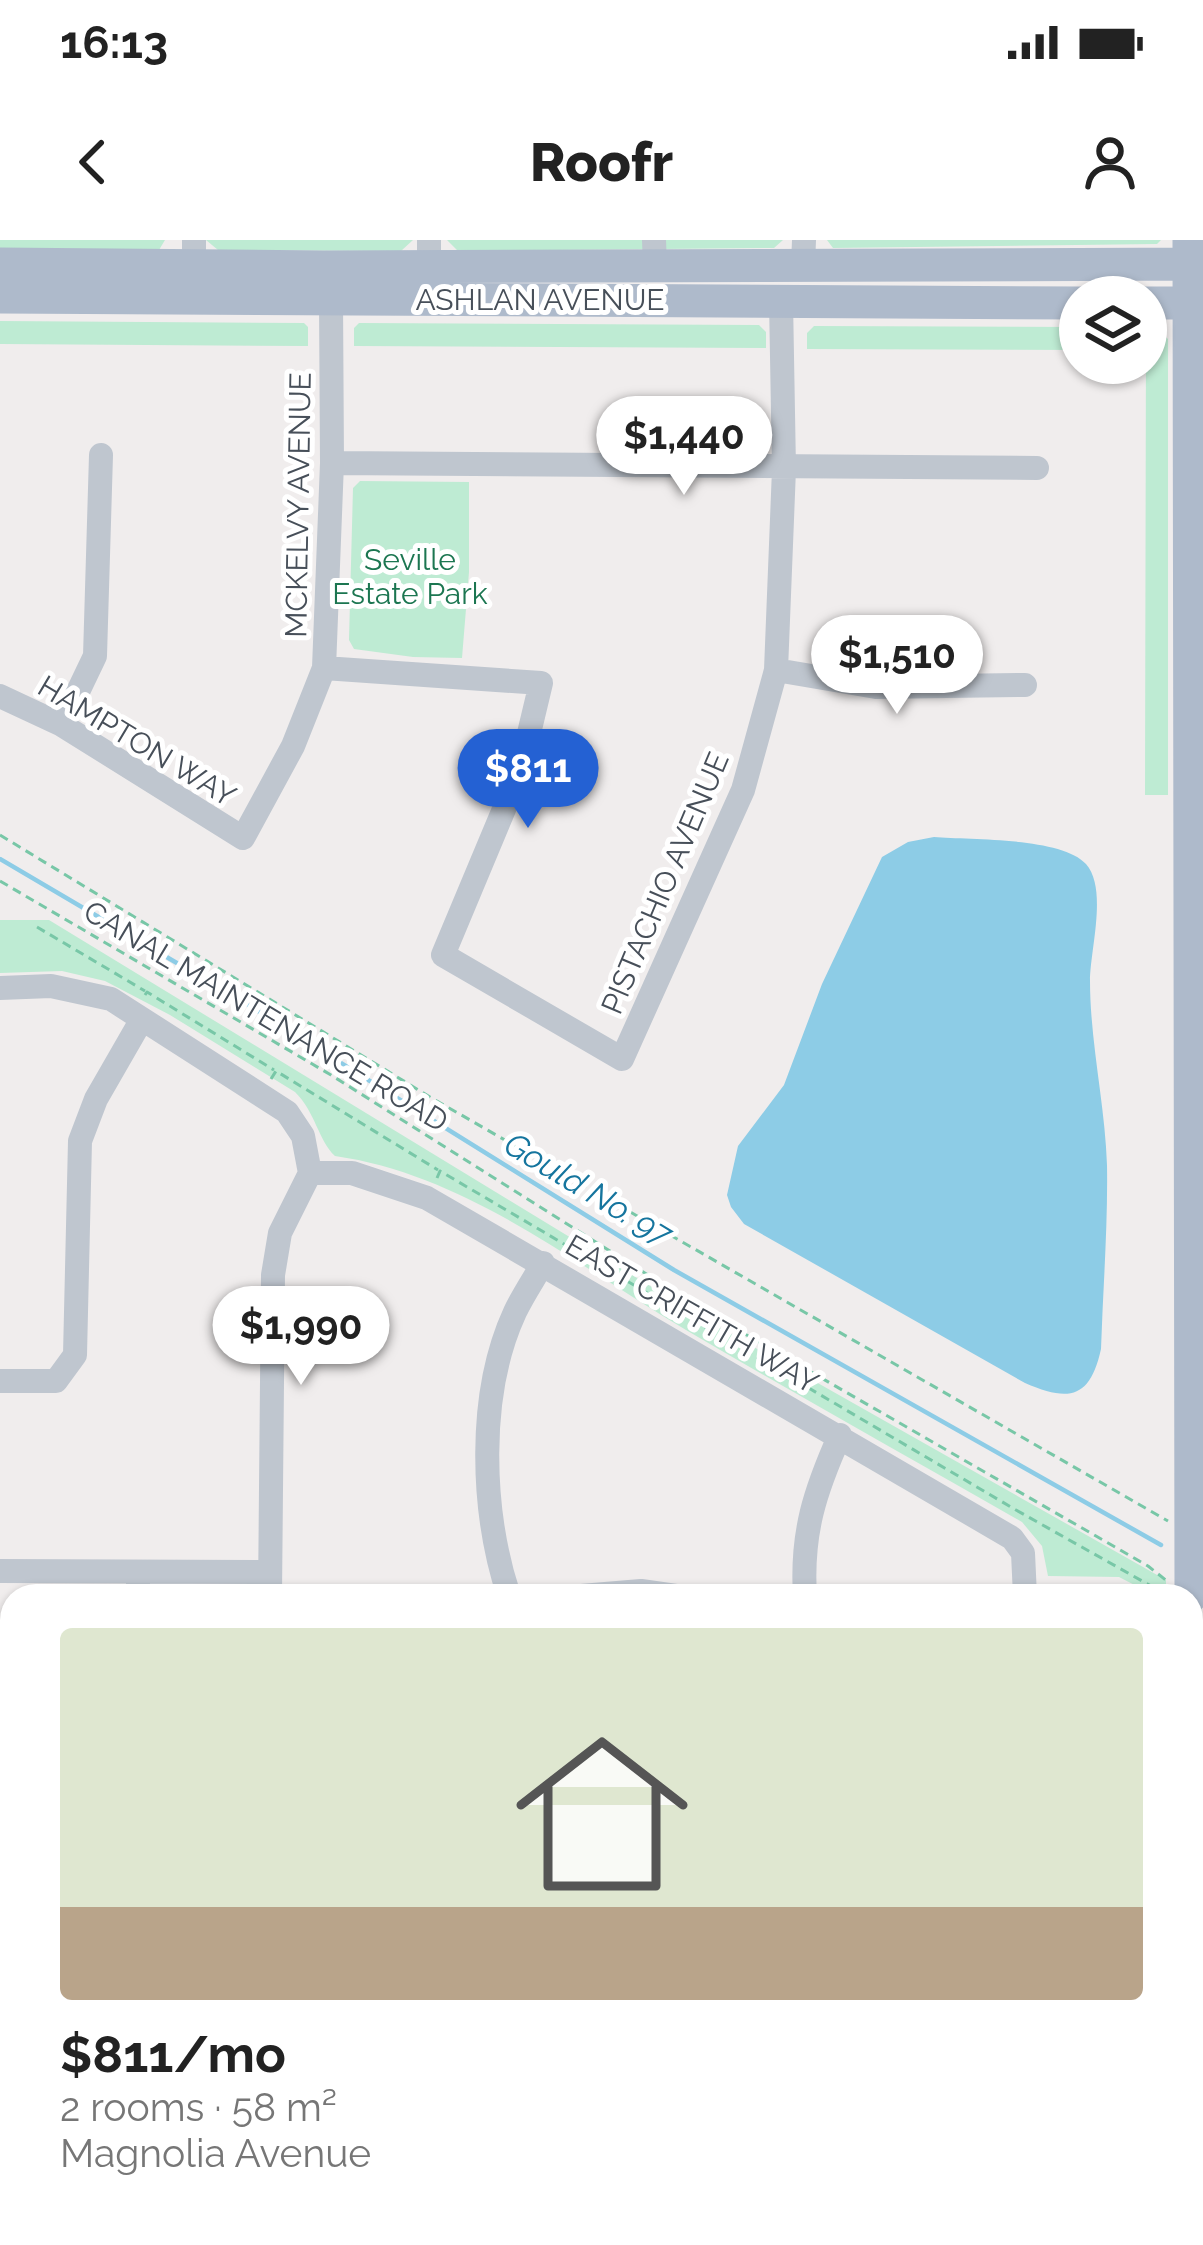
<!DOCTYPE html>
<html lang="en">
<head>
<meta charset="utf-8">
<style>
	:root { --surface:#fff; --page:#f6f6f6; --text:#222; --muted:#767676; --accent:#2461d3 }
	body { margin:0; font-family:Raleway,sans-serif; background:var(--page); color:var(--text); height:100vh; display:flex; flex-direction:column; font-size:45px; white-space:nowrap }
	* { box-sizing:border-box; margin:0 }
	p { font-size:39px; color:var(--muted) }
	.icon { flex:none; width:66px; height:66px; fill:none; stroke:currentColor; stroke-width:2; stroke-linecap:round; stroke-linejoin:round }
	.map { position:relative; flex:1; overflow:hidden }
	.details { position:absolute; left:0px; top:1344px; width:1203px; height:663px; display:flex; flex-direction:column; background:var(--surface); border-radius:36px 36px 0 0; box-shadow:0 3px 9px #0004 }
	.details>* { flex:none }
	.fabs { position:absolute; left:1059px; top:36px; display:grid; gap:24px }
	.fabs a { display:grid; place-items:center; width:108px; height:108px; border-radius:50%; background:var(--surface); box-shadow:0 3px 9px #0004; font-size:60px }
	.price { position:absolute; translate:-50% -102px; padding:0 27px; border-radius:42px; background:#fff; color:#222; font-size:39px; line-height:78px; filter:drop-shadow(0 3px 6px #0008) }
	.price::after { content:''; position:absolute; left:50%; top:72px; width:36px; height:27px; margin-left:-18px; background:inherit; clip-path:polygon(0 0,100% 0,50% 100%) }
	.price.selected { background:var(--accent); color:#fff }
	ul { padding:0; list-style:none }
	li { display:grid; align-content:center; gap:24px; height:636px; padding:0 60px }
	li span { display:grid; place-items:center; height:372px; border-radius:12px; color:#555 }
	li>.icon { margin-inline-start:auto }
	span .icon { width:216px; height:216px; fill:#fffc; stroke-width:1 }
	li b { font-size:51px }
	.status { display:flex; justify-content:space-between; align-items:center; height:84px; padding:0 60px; background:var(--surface); direction:ltr }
	.status svg { height:33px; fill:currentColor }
	header { display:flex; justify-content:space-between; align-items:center; height:156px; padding:0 60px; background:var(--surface); font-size:54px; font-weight:800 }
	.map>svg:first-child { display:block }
	.green { fill:#beebd3 }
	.water { fill:#8dcce6 }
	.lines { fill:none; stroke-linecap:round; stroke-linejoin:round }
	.stream { stroke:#8dcce6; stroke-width:4.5 }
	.path { stroke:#78c7a7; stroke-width:3; stroke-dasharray:9 6; stroke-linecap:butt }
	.minor { stroke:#bfc6cf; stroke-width:24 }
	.major { stroke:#aebacb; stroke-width:33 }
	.labels { text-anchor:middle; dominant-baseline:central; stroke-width:10; stroke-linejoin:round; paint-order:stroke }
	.street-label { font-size:30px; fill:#474f59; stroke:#fff }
	.park-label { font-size:30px; fill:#1c7651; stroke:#fff }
	.water-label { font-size:33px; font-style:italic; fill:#15759e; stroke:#fff }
</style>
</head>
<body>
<div class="status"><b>16:13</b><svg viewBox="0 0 49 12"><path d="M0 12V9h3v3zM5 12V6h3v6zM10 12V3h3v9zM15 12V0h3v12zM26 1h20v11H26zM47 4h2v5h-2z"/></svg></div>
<header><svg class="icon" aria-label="back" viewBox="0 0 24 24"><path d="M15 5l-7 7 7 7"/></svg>Roofr<svg class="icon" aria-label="person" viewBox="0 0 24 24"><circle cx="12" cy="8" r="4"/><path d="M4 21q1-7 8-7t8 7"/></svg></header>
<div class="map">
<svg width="1203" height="2005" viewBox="0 0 1203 2005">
	<rect width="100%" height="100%" fill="#f0eded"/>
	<!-- green -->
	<path class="green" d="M0,0H165L159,10L0,8Z
		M206,0H413L401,11L218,10Z
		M447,0H783L774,8L458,11Z
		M827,0H1161L1157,4L833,8Z
		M0,81L304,83L308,87V106L0,104Z
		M359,83L759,85L766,92V108L354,106V88Z
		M814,86L1080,87V110L807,109V93Z
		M1146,88H1156L1168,99V555H1145Z
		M360,241L469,242V332L462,418L413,417L354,409L349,400L353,248Z
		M0,680H49L701,1077L1166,1340V1356H1156L1119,1337L1048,1336L1042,1306L1022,1282C910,1218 797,1155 686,1090C574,1024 467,935 335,916C318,900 316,873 295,852L170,775L105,741L62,731L0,733Z"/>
	<!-- water -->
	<path class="water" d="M934,597C970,600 1062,597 1086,624C1108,649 1090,710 1090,741C1090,802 1105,864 1107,925C1108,986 1103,1048 1101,1109C1090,1159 1069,1162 1025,1143L744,984L731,967L727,955L738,906L784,845L822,744L882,617L908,602Z"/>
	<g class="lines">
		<!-- stream -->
		<path class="stream" d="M0,619L238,759L674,1030L1161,1305"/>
		<!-- path -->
		<path class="path" d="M0,595L430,857L1168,1281
			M0,641L331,835L705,1071L1148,1326L1167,1341
			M37,687L145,751
			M145,755L147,752L274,830
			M271,839L276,831L438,930
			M437,938L440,931L1016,1270
			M1016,1270L1151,1346L1156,1356"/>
		<!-- minor -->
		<path class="minor" d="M654,0L655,26
			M194,24V0
			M803,26L804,0
			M429,27V0
			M332,223L1037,228
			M324,428L541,443L520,531L443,715L622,819L743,550L776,430L784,229L781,60
			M776,430L876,447L1025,445
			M0,456L62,485L243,598L293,506L324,428L332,223L331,59
			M62,485L95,416L101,215
			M0,748L51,746L111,759L287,872L303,896L310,933
			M310,933H352L427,958L1012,1298L1023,1313L1025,1356
			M0,1141H56L75,1115L80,901L96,859L142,779
			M0,1331L270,1332
			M138,1332V1356
			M270,1356L273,1035L280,993L310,933
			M509,1356C481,1271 477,1154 515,1072C523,1055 534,1039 543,1023
			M581,1356L641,1351L676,1356
			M805,1356C801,1293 815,1251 840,1195
			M0,1530H12
			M0,1728H12
			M0,1918H12
			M132,2005V1995
			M282,2005V1995
			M418,2005L419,1995"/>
		<!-- major -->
		<path class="major" d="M1189,0L1191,1356
			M0,24L324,27L1203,24
			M0,57L1080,63
			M1146,63H1203
			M1191,1431L1194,2005"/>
	</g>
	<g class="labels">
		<!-- street labels -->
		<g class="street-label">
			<text x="540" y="59">ASHLAN AVENUE</text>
			<text transform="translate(298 265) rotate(-89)">MCKELVY AVENUE</text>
			<text transform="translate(137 501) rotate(31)">HAMPTON WAY</text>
			<text transform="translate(665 643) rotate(-67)">PISTACHIO AVENUE</text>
			<text transform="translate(266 776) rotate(31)">CANAL MAINTENANCE ROAD</text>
			<text transform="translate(692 1074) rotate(30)">EAST CRIFFITH WAY</text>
		</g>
		<!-- park labels -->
		<g class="park-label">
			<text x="410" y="319">Seville<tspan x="410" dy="34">Estate Park</tspan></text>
		</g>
		<!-- water labels -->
		<g class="water-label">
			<text transform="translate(588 949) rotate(31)">Gould No. 97</text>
		</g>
	</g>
</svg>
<div class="fabs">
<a><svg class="icon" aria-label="layers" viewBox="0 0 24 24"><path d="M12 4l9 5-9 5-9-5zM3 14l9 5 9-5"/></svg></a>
</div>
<b class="price" style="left:684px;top:258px">$1,440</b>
<b class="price" style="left:897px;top:477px">$1,510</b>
<b class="price selected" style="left:528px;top:591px">$811</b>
<b class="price" style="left:301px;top:1148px">$1,990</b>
<section class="details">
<ul>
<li><span style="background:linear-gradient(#dfe7d0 75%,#b9a48a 0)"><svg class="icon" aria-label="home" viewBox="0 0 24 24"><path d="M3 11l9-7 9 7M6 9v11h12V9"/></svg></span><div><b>$811/mo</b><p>2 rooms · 58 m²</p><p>Magnolia Avenue</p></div></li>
</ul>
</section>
</div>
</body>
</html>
